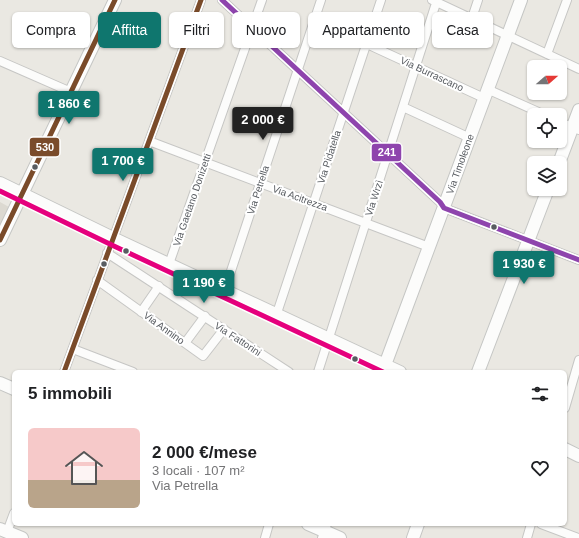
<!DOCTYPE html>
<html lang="it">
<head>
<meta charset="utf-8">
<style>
	:root { --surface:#fff; --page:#f2f2f2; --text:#202124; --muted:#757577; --line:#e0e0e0; --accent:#0f766e }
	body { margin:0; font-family:Helvetica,sans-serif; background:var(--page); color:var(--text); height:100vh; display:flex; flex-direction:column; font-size:15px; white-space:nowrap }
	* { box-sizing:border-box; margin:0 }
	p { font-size:13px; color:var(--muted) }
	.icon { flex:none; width:22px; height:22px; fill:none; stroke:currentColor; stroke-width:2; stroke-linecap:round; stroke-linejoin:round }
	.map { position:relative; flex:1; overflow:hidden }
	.details { position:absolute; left:12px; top:370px; width:555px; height:156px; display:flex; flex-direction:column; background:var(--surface); border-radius:6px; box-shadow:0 1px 3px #0004 }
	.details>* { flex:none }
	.top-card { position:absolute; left:12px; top:12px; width:555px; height:36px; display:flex; gap:8px }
	.needle { width:26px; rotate:70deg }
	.controls { position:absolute; left:527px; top:60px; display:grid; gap:8px }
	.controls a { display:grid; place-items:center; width:40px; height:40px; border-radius:6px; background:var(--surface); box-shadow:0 1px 3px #0004; font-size:20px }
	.price { position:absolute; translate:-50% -34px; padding:0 9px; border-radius:4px; background:var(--accent); color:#fff; font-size:13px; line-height:26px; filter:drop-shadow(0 1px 2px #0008) }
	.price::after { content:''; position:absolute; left:50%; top:24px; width:12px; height:9px; margin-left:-6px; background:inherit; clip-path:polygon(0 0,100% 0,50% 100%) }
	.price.on { background:#222; color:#fff }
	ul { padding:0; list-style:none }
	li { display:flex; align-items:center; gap:12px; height:100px; padding:0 16px }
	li+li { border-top:1px solid var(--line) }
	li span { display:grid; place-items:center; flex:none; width:112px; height:80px; border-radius:6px; color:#555 }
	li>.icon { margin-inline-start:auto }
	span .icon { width:48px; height:48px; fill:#fffc; stroke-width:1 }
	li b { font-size:17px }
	h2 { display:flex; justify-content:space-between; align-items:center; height:48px; padding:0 16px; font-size:17px }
	.chip { padding:0 14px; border-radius:6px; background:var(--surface); box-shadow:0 1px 3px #0004; font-size:14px; line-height:36px }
	.chip.on { background:var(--accent); color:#fff }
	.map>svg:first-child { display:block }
	.education { fill:#dcd9d1 }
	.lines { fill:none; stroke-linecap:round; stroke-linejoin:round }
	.street-casing { stroke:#c6c6c4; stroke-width:10 }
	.secondary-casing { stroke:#c5c6c4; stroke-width:14 }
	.street { stroke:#fcfcfb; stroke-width:8 }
	.secondary { stroke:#fcfcfb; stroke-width:12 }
	.bus-1-casing { stroke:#fff; stroke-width:8 }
	.bus-2-casing { stroke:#fff; stroke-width:8 }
	.bus-3-casing { stroke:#fff; stroke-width:8 }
	.bus-1 { stroke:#7a4b2a; stroke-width:5 }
	.bus-2 { stroke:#e5007d; stroke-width:5 }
	.bus-3 { stroke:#8e44ad; stroke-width:5 }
	.bus-dot { fill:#585c61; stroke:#fff; stroke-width:1.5 }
	.labels { text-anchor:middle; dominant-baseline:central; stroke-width:4; stroke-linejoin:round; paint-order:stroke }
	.street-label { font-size:10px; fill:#585c61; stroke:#fff }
	.line-badge { stroke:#fff; stroke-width:1.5 }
	.badge-label { font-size:11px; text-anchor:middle; font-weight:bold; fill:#fff }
</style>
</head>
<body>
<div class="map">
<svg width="579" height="538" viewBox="0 0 579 538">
	<rect width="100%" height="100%" fill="#eae8e2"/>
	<!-- education -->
	<path class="education" d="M0,202L9,207L0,226Z"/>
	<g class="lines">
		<!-- street casing -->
		<g class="street-casing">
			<path id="street" d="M222,0L440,202L444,208L579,260
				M432,0L579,69
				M472,18L478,0
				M315,20L484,98
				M547,54L567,0
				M0,61L71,92
				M487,89L545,115
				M403,107L470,138
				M560,122L579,130
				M149,141L429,247
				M107,253L289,372
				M169,264L262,0
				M97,280L203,356L224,329
				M225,289L321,0
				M141,312L159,286
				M277,313L381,0
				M185,343L205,316
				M73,349L133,372
				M64,372L201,0
				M318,372L437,0
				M565,408L579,360
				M541,524L578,538
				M7,532L14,513
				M265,538L269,524
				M322,538L327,524
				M527,538L531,524"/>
		</g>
		<!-- secondary casing -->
		<g class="secondary-casing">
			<path id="secondary" d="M559,163L579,110
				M0,183L119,241L400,372
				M0,240L115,0
				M385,365L521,0
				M478,372L548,189
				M0,383L14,389
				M565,449L579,456
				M308,524L340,538
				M0,529L22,538
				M413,538L418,524"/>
		</g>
		<!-- street -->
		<use href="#street" class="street"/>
		<!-- secondary -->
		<use href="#secondary" class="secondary"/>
		<!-- bus-1 casing -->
		<g class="bus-1-casing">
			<path id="bus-1" d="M0,240L115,0
				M64,372L201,0"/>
		</g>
		<!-- bus-2 casing -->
		<g class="bus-2-casing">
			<path id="bus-2" d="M0,191L116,247L383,372"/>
		</g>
		<!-- bus-3 casing -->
		<g class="bus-3-casing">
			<path id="bus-3" d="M222,0L440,202L444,208L579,260"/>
		</g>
		<!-- bus-1 -->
		<use href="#bus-1" class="bus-1"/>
		<!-- bus-2 -->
		<use href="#bus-2" class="bus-2"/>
		<!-- bus-3 -->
		<use href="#bus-3" class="bus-3"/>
	</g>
	<!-- markers -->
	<g class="bus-dot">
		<circle cx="35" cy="167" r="3.5"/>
		<circle cx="494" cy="227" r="3.5"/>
		<circle cx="126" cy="251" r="3.5"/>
		<circle cx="104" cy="264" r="3.5"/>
		<circle cx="355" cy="359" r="3.5"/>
	</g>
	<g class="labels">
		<!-- street labels -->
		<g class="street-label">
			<text transform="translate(432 74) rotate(25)">Via Burrascano</text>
			<text transform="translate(329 157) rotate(-72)">Via Pidatella</text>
			<text transform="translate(460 164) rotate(-70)">Via Timoleone</text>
			<text transform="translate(258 190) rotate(-72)">Via Petrella</text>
			<text transform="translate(300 198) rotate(20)">Via Acitrezza</text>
			<text transform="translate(374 198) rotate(-72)">Via Wrzì</text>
			<text transform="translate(192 200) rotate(-71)">Via Gaetano Donizetti</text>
			<text transform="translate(164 328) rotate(36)">Via Annino</text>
			<text transform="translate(238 339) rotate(33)">Via Fattorini</text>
		</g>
	</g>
	<g class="line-badge">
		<rect x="29" y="137" width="31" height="20" rx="4" fill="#7a4b2a"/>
		<rect x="371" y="143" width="31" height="19" rx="4" fill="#8e44ad"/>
	</g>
	<g class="badge-label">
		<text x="45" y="151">530</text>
		<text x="387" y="156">241</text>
	</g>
</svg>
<div class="controls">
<a><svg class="needle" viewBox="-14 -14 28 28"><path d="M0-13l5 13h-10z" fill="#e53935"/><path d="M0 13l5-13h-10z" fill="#757577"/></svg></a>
<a><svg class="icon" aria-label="locate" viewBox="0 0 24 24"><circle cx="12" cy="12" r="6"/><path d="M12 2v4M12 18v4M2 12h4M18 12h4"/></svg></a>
<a><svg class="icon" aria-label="layers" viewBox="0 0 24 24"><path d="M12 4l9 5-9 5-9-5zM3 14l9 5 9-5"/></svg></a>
</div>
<b class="price" style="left:69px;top:125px">1 860 €</b>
<b class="price on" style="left:263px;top:141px">2 000 €</b>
<b class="price" style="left:123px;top:182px">1 700 €</b>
<b class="price" style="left:524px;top:285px">1 930 €</b>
<b class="price" style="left:204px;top:304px">1 190 €</b>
<div class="top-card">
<a class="chip">Compra</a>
<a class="chip on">Affitta</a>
<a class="chip">Filtri</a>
<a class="chip">Nuovo</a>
<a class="chip">Appartamento</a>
<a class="chip">Casa</a>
</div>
<section class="details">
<h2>5 immobili<svg class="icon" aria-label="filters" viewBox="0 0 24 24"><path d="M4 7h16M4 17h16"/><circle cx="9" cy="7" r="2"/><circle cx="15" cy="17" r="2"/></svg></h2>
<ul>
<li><span style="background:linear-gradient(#f6c9c9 65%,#b9a48a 0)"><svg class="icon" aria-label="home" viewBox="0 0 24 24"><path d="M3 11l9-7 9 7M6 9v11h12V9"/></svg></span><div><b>2 000 €/mese</b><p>3 locali · 107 m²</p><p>Via Petrella</p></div><svg class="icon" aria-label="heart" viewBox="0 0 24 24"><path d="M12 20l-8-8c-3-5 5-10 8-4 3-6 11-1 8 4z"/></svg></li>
</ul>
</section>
</div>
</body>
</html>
